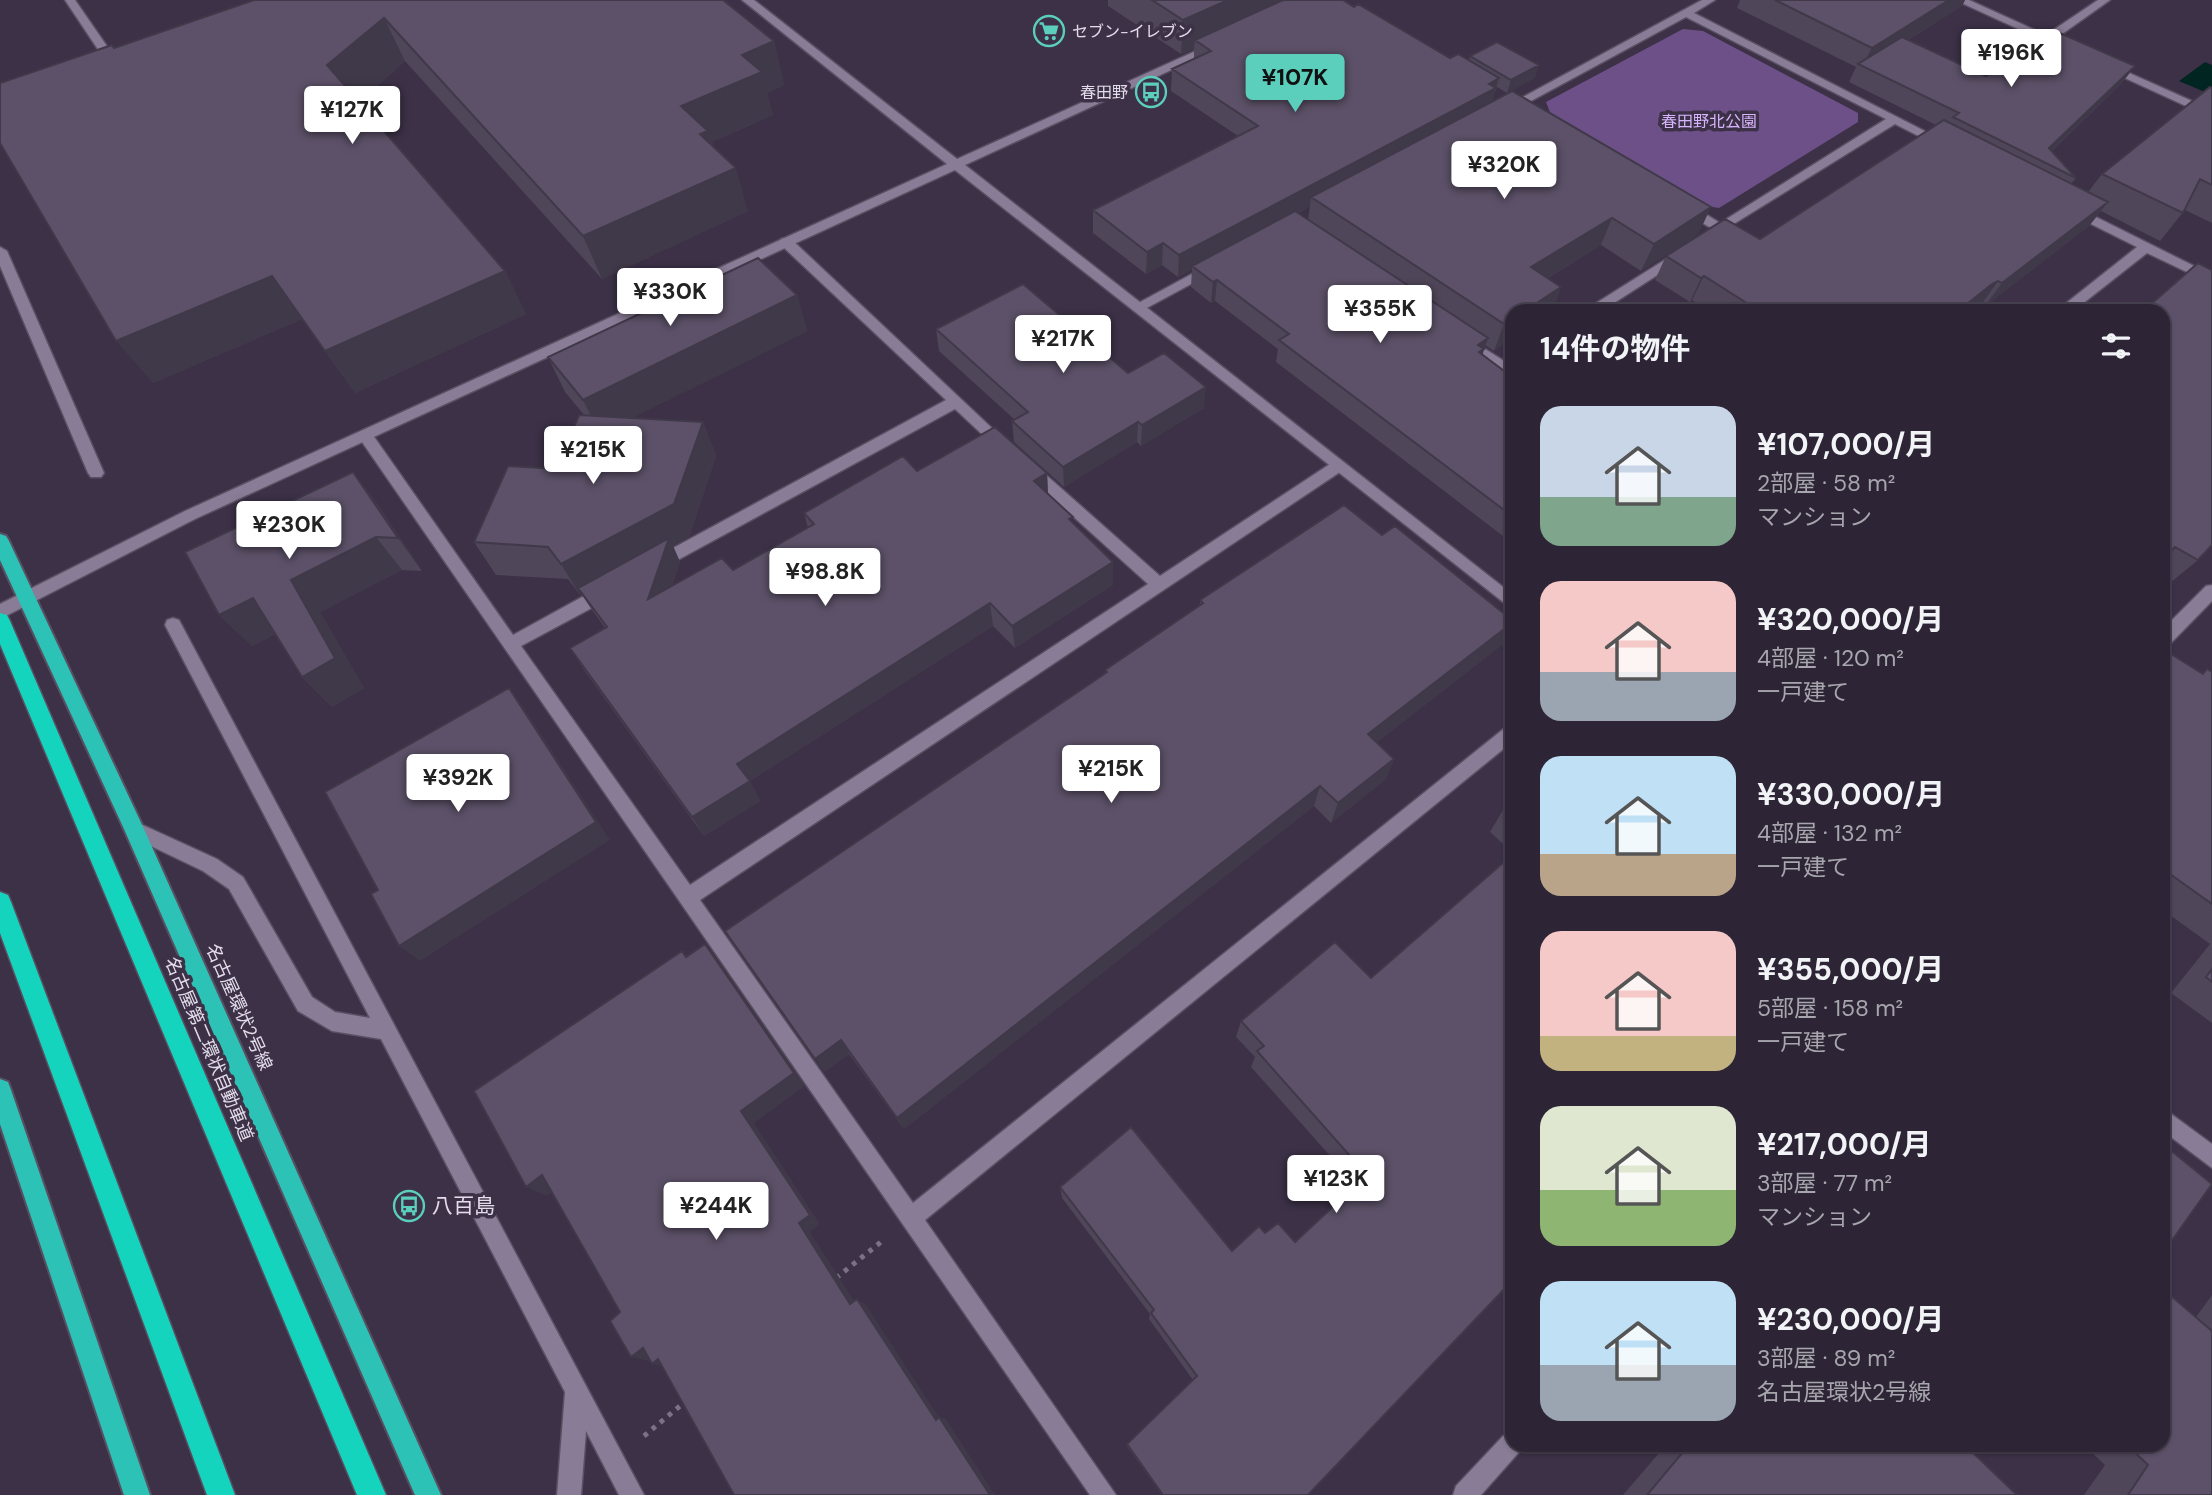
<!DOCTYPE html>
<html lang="ja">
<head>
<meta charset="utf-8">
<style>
	:root { --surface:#2d2535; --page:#352d3d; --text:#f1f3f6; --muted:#a7a5ad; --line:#484250; --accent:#5bcebc }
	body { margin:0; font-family:"DM Sans","Noto Sans JP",sans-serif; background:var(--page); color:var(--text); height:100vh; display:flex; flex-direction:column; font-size:26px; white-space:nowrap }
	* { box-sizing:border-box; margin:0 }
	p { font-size:23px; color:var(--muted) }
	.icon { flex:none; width:38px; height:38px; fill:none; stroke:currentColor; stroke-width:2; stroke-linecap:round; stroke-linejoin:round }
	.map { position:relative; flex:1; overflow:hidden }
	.side { position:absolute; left:1505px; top:304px; width:665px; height:1148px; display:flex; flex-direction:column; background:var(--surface); border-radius:21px; box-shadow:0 2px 5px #0004,0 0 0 2px var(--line) }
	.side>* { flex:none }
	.price { position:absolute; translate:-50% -60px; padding:0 16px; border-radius:7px; background:#fff; color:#222; font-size:23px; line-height:46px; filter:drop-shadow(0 2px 4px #0008) }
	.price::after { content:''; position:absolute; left:50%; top:42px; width:21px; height:16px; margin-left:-10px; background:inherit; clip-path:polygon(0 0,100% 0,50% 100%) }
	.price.selected { background:var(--accent); color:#111 }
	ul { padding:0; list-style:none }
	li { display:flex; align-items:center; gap:21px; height:175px; padding:0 35px }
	li span { display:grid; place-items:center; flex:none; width:196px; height:140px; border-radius:21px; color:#555 }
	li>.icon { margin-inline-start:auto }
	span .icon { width:84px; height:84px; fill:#fffc; stroke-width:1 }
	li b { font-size:30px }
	h2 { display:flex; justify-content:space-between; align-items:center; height:84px; padding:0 35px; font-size:30px }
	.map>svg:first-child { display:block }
	.green { fill:#6d5088 }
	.water { fill:#012621 }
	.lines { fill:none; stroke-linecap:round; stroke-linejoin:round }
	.minor-casing { stroke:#594f62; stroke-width:3 }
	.tertiary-casing { stroke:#594f62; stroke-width:3 }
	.trunk-casing { stroke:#594f62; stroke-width:4 }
	.motorway-casing { stroke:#594f62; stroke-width:3 }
	.path { stroke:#7c7285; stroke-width:5; stroke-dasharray:4.5 6; stroke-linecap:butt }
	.minor { fill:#897c96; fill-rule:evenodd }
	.tertiary { fill:#897c96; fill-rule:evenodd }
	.trunk { fill:#2cc2b6; fill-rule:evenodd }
	.motorway { fill:#15d4be; fill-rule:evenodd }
	.wall { fill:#4f4659; fill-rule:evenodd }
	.shaded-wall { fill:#403949 }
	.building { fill:#5c5168; stroke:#403949; stroke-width:2 }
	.labels { text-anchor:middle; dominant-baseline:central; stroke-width:7; stroke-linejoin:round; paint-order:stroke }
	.far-poi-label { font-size:16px; fill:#e3dcea; stroke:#3c3147; text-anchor:start }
	.far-park-label { font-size:16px; fill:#d8b4fd; stroke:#3c3147 }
	.street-label { font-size:18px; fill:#e3dcea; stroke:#3c3147 }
	.near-poi-label { font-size:21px; fill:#e3dcea; stroke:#3c3147; text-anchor:start }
</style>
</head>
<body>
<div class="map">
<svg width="2212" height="1495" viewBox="0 0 2212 1495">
	<rect width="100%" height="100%" fill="#3c3147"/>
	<!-- green -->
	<path class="green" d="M1683,29L1703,31L1858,113V122L1719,208L1699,205L1551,115L1546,102Z"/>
	<!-- water -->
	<path class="water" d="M2205,62L2212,65V95L2179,81Z"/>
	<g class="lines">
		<!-- minor casing -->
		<g class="minor-casing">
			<path id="minor" d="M65,0H75L113,55L111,57H103Z
				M1702,0H1715L1694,13L1950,144L1940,147L1895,124L1711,238L1705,234L1711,228L1681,211V205H1691L1720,223L1886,119L1686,17L1509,113L1499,110Z
				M1955,0H1969L2046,35L2098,0H2110L2055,39L2068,46L2062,49Z
				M2107,63L2212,110V118L2103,68L2101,66Z
				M2072,205L2212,275V284L2147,253L2072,312H2055L2137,247L2067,212L2066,209Z
				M786,238L791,239L1012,447L1005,452L1000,451L955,409L663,568H651L649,564L651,560L946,400L781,245V239Z
				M0,247L7,251L104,473L101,477H91L88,473L0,266Z
				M1682,249L1687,250V256L1600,312H1582Z
				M1212,263L1219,267L1217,270L1143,310H1133L1131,307Z
				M1463,335L1512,366V378L1458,343V337Z
				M365,430L370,431L513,635L602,586H614L616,591L614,596L521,646L690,885L1148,584L1026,474L1023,470L1026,466H1036L1160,576L1333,462H1343L1346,466L1343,470L700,900L913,1203L1506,727L1512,725V742L925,1220L1116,1495H1090L360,439L358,435Z
				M2212,585V601L2169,645L2163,647V629L2206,586Z
				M173,618L179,620L644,1495H619L586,1431L581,1495H557L565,1392L381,1039L332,1031L298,1011L229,889L203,871L128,835L125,829L128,823L134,821L217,859L243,877L312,997L335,1012L370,1018L165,625L167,620Z
				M1512,1431V1446H1523L1520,1451L1481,1495H1453L1456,1486L1504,1435Z"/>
		</g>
		<!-- tertiary casing -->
		<g class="tertiary-casing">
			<path id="tertiary" d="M742,0H754L957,159L1211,44H1219V48L965,165L1512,594V609L955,170L195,519L0,619V604L185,511L947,164Z
				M2163,1108L2212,1144V1168L2163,1131Z"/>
		</g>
		<!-- trunk casing -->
		<g class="trunk-casing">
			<path id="trunk" d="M0,534L6,536L9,541L144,829L441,1495H415L124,829L0,560Z
				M0,1079L8,1082L11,1090L150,1495H124L0,1124Z"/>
		</g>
		<!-- motorway casing -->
		<g class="motorway-casing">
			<path id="motorway" d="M0,613L7,615L10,621L386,1495H357L0,644Z
				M0,892L8,895L11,902L235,1495H207L0,933Z"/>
		</g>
		<!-- path -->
		<path class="path" d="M836,1278L881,1242
			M644,1436L686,1401"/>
		<!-- minor -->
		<use href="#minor" class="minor"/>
		<!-- tertiary -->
		<use href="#tertiary" class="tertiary"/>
		<!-- trunk -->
		<use href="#trunk" class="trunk"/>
		<!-- motorway -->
		<use href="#motorway" class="motorway"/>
	</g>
	<!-- wall -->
	<path class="wall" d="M254,0L774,41L784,85L767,93L773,115L712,142L713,146L748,211L602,279L405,61L359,102L505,271L526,314L355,393L302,319L153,383L114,48Z
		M1108,0H1343L1450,58L1469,60L1470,56L1535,78L1507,93L1497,87L1492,101L1698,235L1641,271L1601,245L1548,278L1561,287L1552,312H1512L1494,351L1485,345L1482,354L1512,377V543L1276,362L1278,349L1215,301L1211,303L1191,287L1192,269L1178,277L1162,265L1146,274L1093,233V210L1238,136L1171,91L1172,69L1194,59V49L1181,54L1108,6ZM1310,206L1308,220L1298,213Z
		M1740,0H1965L1962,6L1908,40L1986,76L2135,66L2121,84L2052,151L2076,178L2071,184L2088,192L2102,174L2212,88V223L2185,210L2160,241L2101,211L2089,226L1984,307L1981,305L1970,312H1710L1692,300L1690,302L1655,280L1666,256L1760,239L1936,125L1849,82L1856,67L1737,8Z
		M2198,263V560L2170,583L2163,579V312Z
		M797,295L807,331L632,418L703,422L716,456L689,537L673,546L680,562L672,585L733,570L808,528L804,513L917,471L1047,473L1048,493L1073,523L1113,562V585L1015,648L993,626L750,781L760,801L704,836L584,670L570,648L605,628L592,610L582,595H580L568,579L496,575L474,542L557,469L585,416L565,392L548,357Z
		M936,329L1128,373L1204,408L1141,446L1137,442L1064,487L1014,442L1012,421L1015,420L939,351Z
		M353,472L378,505L422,571L402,570L320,612L364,688L332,707L302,677L275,634L252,646L219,615Z
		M1200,600L1503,644L1377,742L1394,759L1386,779L1331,823L1314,806L904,1129L849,1054L824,1072L1105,674V670L1200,605Z
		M2163,649L2202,673L2207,669L2212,672V1023L2171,993L2210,944L2163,910Z
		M1512,803V852L1490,832L1503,810Z
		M1512,855L1308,1495H1162L1126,1445L1193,1380L1149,1319L1150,1314L1062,1198L1060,1187L1232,1251L1265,1233L1295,1242L1356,1185L1251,1067L1255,1057L1236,1037L1241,1021L1371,978Z
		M2212,1295V1495H2084L2105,1465L2085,1446H2163L2196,1317Z
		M1665,1446H1966L2017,1495H1623Z"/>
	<!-- shaded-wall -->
	<path class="shaded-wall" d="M1228,0H1302L1195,40L1194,49L1181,54L1183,20Z
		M1949,0H1965L1962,6L1864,67L1862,66L1872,48Z
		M384,18L405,61L351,109L327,65Z
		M774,41L784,85L767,93L773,115L712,142L721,174L736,168L748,211L602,279L583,236L681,106L742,55Z
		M1539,65L1535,78L1507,93L1511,80Z
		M2135,66L2121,84L2041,161L2049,148Z
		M1499,78L1490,110L1311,197L1310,206L1195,268L1192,266V269L1178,277L1179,255Z
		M2108,202L2089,226L1984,307L2002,283Z
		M1711,207L1698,235L1641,271L1654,244Z
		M1612,218L1601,245L1521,294L1531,267Z
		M1163,243L1162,265L1146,274L1147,252Z
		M505,271L526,314L355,393L325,351Z
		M272,276L302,319L153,383L116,341Z
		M1704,276L1692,300L1690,302L1701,278Z
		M1217,280L1215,301L1211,303L1213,282Z
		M1998,281L1981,305L1970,312H1957L1992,284Z
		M1561,287L1552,312H1523Z
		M797,295L807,331L600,434L583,400Z
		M1512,319V339L1494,351L1504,324Z
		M1488,338L1477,371L1478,345Z
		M1206,387L1204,408L1141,446L1142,425Z
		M703,422L716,456L689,537L673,546L680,562L660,621L578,588L582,595H580L561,564Z
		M1138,422L1137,442L1064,487L1063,467Z
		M353,472L378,505L422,571L398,538Z
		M1047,473L1048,497L1034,481Z
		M376,537L402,570L320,612L364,688L332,707L302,677L291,580Z
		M1113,562V585L1015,648L1012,626Z
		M253,598L284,629L252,646L219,615Z
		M990,603L993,626L750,781L760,801L704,836L692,817L737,764Z
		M1512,623V627L1503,644L1360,755L1368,734Z
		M509,688L524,708L610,840L420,961L399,946Z
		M1394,759L1386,779L1331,823L1338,803Z
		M1320,786L1314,806L904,1129L897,1118Z
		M705,944L718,960L805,1086L754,1123L820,1224L810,1232L860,1310L850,1304L799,1223L741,1111Z
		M841,1040L849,1054L824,1072L815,1059Z
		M542,1175L562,1185L547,1196L526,1187Z
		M857,1299L866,1305L942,1422L936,1420Z
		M643,1348L660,1353L649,1361L631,1357Z
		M658,1359L669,1368L652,1364Z
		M939,1417L946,1419L995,1495H990Z"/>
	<!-- building -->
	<path class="building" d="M254,0H723L774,41L742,55L762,72L681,106L708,131L700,134L736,168L583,236L384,18L327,65L505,271L325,351L272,276L116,341L0,143V83L112,45L114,48Z
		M1152,0H1228L1183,20Z
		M1283,0H1343L1354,7L1358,4L1450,58L1458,54L1499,78L1489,84L1496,88L1179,255L1163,243L1147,252L1093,210L1258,126L1172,69L1211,51L1195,40Z
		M1775,0H1949L1872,48Z
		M2053,30L2135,66L2049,148L2076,178L1953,117L1959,113L1858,64L1902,37L1986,76Z
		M1497,42L1539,65L1511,80L1470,56Z
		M2210,87L2212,88V185L2200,179L2183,213L2102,174Z
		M1512,91L1711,207L1654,244L1612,218L1531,267L1561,287L1523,312H1512V319L1504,324L1311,197Z
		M1944,120L2108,202L2002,283L1998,281L1992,284L1957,312H1761L1704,276L1701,278L1666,256L1725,219L1760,239Z
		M1295,211L1488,338L1478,345L1484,349L1479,352L1512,377V516L1279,340L1289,334L1217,280L1213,282L1192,266Z
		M758,258L797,295L583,400L548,357Z
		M2198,263L2212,270V545L2198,560L2175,547L2163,559V312H2142Z
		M1023,284L1128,373L1164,353L1206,387L1142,425L1138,422L1063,467L1012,421L1028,412L936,329Z
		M579,415L703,422L674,504L561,564L548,547L474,542L508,466L557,469Z
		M995,427L1047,473L1034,481L1073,517L1069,519L1113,562L1012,626L990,603L737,764L750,781L692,817L570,648L607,627L578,588L669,538L648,599L722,558L733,570L814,524L804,513L903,456L917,471Z
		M353,472L398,538L376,537L291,580L335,658L302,677L253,598L219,615L185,552Z
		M1344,505L1382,535L1395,526L1512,620V623L1368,734L1394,759L1338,803L1320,786L897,1118L841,1040L815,1059L725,931L1107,672L1105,670L1203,603L1200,600Z
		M2163,649L2203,674L2207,669L2212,672V904L2163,869Z
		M509,688L596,822L399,946L371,894L378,890L325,792Z
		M1512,803V818L1503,810Z
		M1512,855V1281L1308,1495H1163L1127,1444L1197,1376L1151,1313L1154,1310L1060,1187L1131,1127L1232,1251L1259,1226L1265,1233L1278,1223L1295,1242L1367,1175L1257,1051L1264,1046L1241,1021L1335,942L1371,978Z
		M705,944L794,1073L741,1111L810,1215L799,1223L850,1304L857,1299L936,1420L939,1417L990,1495H734L658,1359L652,1364L643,1348L631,1357L610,1321L620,1312L542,1175L526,1187L474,1091L682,951L686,957Z
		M2212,969V982L2206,977Z
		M2163,1144L2212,1184L2163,1253Z
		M2163,1289L2212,1331V1495H2128L2148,1465L2128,1446H2163Z
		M1688,1446H1945L1948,1448L1950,1446H1966L2017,1495H1647Z"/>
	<!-- icons -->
	<defs>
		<g id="supermarket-ring" transform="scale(1.575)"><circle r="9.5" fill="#3c3147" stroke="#5bcebc" stroke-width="1.5"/><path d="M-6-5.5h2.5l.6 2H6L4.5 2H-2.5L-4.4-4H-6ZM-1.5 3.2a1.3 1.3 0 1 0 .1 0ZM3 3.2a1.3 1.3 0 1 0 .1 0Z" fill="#5bcebc"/></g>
		<g id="bus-ring" transform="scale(1.575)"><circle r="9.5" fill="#3c3147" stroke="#5bcebc" stroke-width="1.5"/><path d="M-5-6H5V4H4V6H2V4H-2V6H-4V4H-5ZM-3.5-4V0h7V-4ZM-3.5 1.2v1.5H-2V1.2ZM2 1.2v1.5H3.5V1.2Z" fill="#5bcebc"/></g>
	</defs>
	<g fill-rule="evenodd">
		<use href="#supermarket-ring" x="1049" y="31"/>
		<use href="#bus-ring" x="1151" y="92"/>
		<use href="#bus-ring" x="409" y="1206"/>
	</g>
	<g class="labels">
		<!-- far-poi labels -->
		<g class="far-poi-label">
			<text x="1072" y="31">セブン-イレブン</text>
			<text x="1128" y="92" text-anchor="end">春田野</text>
		</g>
		<!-- far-park labels -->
		<g class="far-park-label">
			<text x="1709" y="121">春田野北公園</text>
		</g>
		<!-- street labels -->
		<g class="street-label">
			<text transform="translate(239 1007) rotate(66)">名古屋環状2号線</text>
			<text transform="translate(209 1049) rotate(67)">名古屋第二環状自動車道</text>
		</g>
		<!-- near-poi labels -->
		<g class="near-poi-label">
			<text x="432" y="1206">八百島</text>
		</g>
	</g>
</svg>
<b class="price" style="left:2011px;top:89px">¥196K</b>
<b class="price selected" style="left:1295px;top:114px">¥107K</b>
<b class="price" style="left:352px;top:146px">¥127K</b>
<b class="price" style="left:1504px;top:201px">¥320K</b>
<b class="price" style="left:670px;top:328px">¥330K</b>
<b class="price" style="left:1380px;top:345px">¥355K</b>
<b class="price" style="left:1063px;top:375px">¥217K</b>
<b class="price" style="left:593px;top:486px">¥215K</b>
<b class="price" style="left:289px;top:561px">¥230K</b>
<b class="price" style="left:825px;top:608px">¥98.8K</b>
<b class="price" style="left:1111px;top:805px">¥215K</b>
<b class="price" style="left:458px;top:814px">¥392K</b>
<b class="price" style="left:1336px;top:1215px">¥123K</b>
<b class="price" style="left:716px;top:1242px">¥244K</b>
<section class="side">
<h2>14件の物件<svg class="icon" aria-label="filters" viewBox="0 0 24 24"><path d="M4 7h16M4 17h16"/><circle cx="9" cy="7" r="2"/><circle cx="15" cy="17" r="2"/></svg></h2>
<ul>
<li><span style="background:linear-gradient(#c9d6e8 65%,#7fa58c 0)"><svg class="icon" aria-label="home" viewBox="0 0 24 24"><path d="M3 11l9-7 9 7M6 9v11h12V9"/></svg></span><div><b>¥107,000/月</b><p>2部屋 · 58 m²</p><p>マンション</p></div></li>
<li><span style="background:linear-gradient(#f6c9c9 65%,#9aa5b1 0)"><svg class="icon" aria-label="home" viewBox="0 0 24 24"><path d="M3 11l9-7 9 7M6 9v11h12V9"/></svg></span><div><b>¥320,000/月</b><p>4部屋 · 120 m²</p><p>一戸建て</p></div></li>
<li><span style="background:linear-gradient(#bfe0f5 70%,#b9a48a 0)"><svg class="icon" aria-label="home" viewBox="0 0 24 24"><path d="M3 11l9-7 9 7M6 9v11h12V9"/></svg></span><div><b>¥330,000/月</b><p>4部屋 · 132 m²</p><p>一戸建て</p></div></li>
<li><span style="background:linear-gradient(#f6c9c9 75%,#c2b280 0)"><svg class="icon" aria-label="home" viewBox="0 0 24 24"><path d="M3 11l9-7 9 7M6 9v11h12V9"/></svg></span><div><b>¥355,000/月</b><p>5部屋 · 158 m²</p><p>一戸建て</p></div></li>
<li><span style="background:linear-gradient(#dfe7d0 60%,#8fb573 0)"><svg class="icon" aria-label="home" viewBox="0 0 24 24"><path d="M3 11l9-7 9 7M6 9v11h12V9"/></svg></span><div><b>¥217,000/月</b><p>3部屋 · 77 m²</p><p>マンション</p></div></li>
<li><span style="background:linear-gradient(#bfe0f5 60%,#9aa5b1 0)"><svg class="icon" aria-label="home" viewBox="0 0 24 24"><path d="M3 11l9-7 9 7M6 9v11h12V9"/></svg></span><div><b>¥230,000/月</b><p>3部屋 · 89 m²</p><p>名古屋環状2号線</p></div></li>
</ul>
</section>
</div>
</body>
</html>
